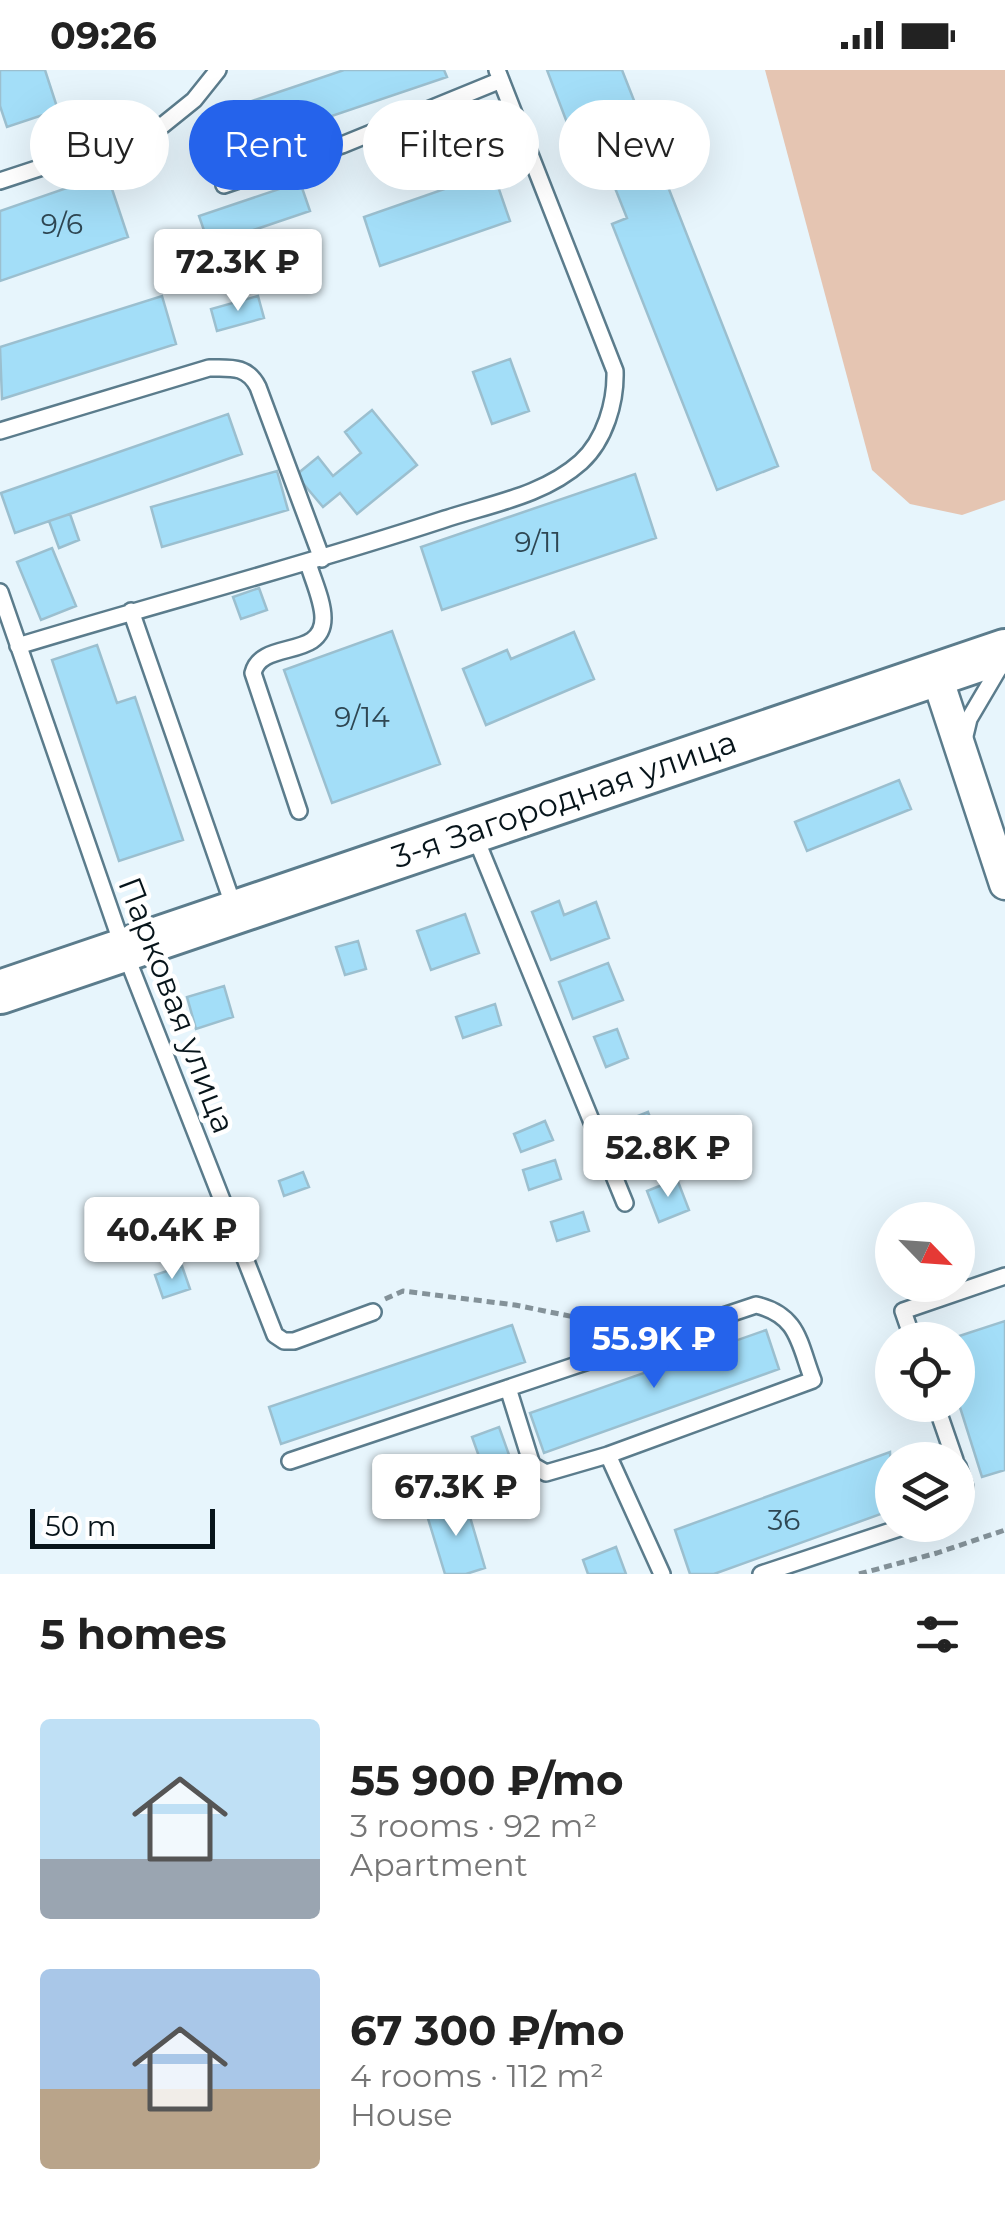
<!DOCTYPE html>
<html lang="en">
<head>
<meta charset="utf-8">
<style>
	:root { --surface:#fff; --page:#f6f6f6; --text:#222; --muted:#767676; --accent:#2563eb }
	body { margin:0; font-family:Montserrat,sans-serif; background:var(--page); color:var(--text); height:100vh; display:flex; flex-direction:column; font-size:38px; white-space:nowrap }
	* { box-sizing:border-box; margin:0 }
	p { font-size:32px; color:var(--muted) }
	.icon { flex:none; width:55px; height:55px; fill:none; stroke:currentColor; stroke-width:2; stroke-linecap:round; stroke-linejoin:round }
	.map { position:relative; height:1504px; overflow:hidden }
	.details { display:flex; flex-direction:column; background:var(--surface); flex:1 }
	.details>* { flex:none }
	.banner { position:absolute; left:30px; top:30px; width:945px; height:90px; display:flex; gap:20px }
	.needle { width:65px; rotate:115deg }
	.controls { position:absolute; left:875px; top:1132px; display:grid; gap:20px }
	.controls a { display:grid; place-items:center; width:100px; height:100px; border-radius:50%; background:var(--surface); box-shadow:0 10px 40px #0002; font-size:50px }
	.scale { position:absolute; left:30px; bottom:25px; width:185px; box-sizing:border-box; padding-left:10px; border:5px solid #07141a; border-top:0; font-size:28px; line-height:35px; white-space:nowrap; color:#07141a; -webkit-text-stroke:8px #fff; paint-order:stroke }
	.price { position:absolute; translate:-50% -85px; padding:0 22px; border-radius:10px; background:#fff; color:#222; font-size:32px; line-height:65px; filter:drop-shadow(0 2px 5px #0008) }
	.price::after { content:''; position:absolute; left:50%; top:60px; width:30px; height:22px; margin-left:-15px; background:inherit; clip-path:polygon(0 0,100% 0,50% 100%) }
	.price.active { background:var(--accent); color:#fff }
	ul { padding:0; list-style:none }
	li { display:flex; align-items:center; gap:30px; height:250px; padding:0 40px }
	li span { display:grid; place-items:center; flex:none; width:280px; height:200px; border-radius:10px; color:#555 }
	li>.icon { margin-inline-start:auto }
	span .icon { width:120px; height:120px; fill:#fffc; stroke-width:1 }
	li b { font-size:42px }
	h2 { display:flex; justify-content:space-between; align-items:center; height:120px; padding:0 40px; font-size:42px }
	.tag { padding:0 35px; border-radius:45px; background:var(--surface); box-shadow:0 10px 40px #0002; font-size:35px; line-height:90px }
	.tag.active { background:var(--accent); color:#fff }
	.status { display:flex; justify-content:space-between; align-items:center; height:70px; padding:0 50px; background:var(--surface); direction:ltr }
	.status svg { height:28px; fill:currentColor }
	.map>svg:first-child { display:block }
	.green { fill:#e5c5b2 }
	.building { fill:#a3def8; stroke:#9bbfcf; stroke-width:2.5 }
	.lines { fill:none; stroke-linecap:round; stroke-linejoin:round }
	.lane-casing { stroke:#5b7c8c; stroke-width:20 }
	.street-casing { stroke:#5b7c8c; stroke-width:35 }
	.secondary-casing { stroke:#5b7c8c; stroke-width:48 }
	.path { stroke:#849299; stroke-width:5; stroke-dasharray:8 5; stroke-linecap:butt }
	.lane { stroke:#fff; stroke-width:15 }
	.street { stroke:#fff; stroke-width:30 }
	.secondary { stroke:#fff; stroke-width:42 }
	.labels { text-anchor:middle; dominant-baseline:central; stroke-width:9; stroke-linejoin:round; paint-order:stroke }
	.number-label { font-size:28px; fill:#2e4652 }
	.street-label { font-size:32px; fill:#07141a; stroke:#fff }
</style>
</head>
<body>
<div class="status"><b>09:26</b><svg viewBox="0 0 49 12"><path d="M0 12V9h3v3zM5 12V6h3v6zM10 12V3h3v9zM15 12V0h3v12zM26 1h20v11H26zM47 4h2v5h-2z"/></svg></div>
<div class="map">
<svg width="1005" height="1504" viewBox="0 0 1005 1504">
	<rect width="100%" height="100%" fill="#e7f5fc"/>
	<!-- green -->
	<path class="green" d="M765,0H1005V430L962,445L910,434L872,400Z"/>
	<!-- building -->
	<path class="building" d="M0,0H45L58,40L7,57L0,36Z
		M344,0H444L447,7L261,70L249,32Z
		M547,0H622L778,396L717,420L612,154L627,148L593,63L574,71Z
		M493,102L510,151L380,196L364,147Z
		M107,104L128,167L0,211V141Z
		M300,112L310,141L209,175L199,146Z
		M162,226L176,274L2,329L0,277Z
		M258,226L264,248L217,261L211,239Z
		M510,289L529,341L492,354L473,302Z
		M372,340L417,395L357,444L340,423L323,437L296,405L318,387L333,406L361,383L345,362Z
		M228,344L242,384L15,463L1,423Z
		M277,401L288,440L162,477L151,437Z
		M635,404L656,468L442,540L421,477Z
		M70,444L79,470L59,478L49,451Z
		M52,478L76,536L41,550L17,492Z
		M259,518L267,540L241,549L233,527Z
		M392,561L440,694L332,733L284,600Z
		M574,562L594,609L486,655L463,599L507,580L511,589Z
		M97,575L117,633L135,627L183,770L119,791L52,590Z
		M899,710L911,739L807,781L795,752Z
		M559,831L564,845L596,832L609,868L551,890L532,842Z
		M465,844L479,883L431,900L417,861Z
		M358,871L366,899L345,905L336,877Z
		M608,893L623,930L573,949L559,912Z
		M224,916L233,947L196,959L187,927Z
		M495,934L501,955L463,968L456,947Z
		M617,959L628,988L606,997L594,967Z
		M648,1042L660,1073L630,1085L618,1054Z
		M545,1051L553,1070L521,1082L514,1064Z
		M555,1090L561,1109L529,1120L523,1100Z
		M303,1102L309,1117L284,1126L279,1111Z
		M677,1109L689,1140L659,1152L647,1121Z
		M583,1142L589,1161L557,1171L551,1152Z
		M182,1196L190,1219L163,1228L155,1205Z
		M1005,1251V1400L982,1407L958,1331V1270H947Z
		M512,1255L525,1292L281,1374L269,1337Z
		M766,1260L779,1299L544,1383L530,1343Z
		M499,1357L513,1396L486,1406L472,1367Z
		M890,1382L892,1440L714,1504H690L675,1460Z
		M465,1430L485,1498L466,1504H445L426,1442Z
		M616,1477L626,1504H588L583,1490Z"/>
	<g class="lines">
		<!-- lane casing -->
		<g class="lane-casing">
			<path id="lane" d="M0,111L158,59L194,30L218,0
				M224,115L342,75L501,10
				M0,361L209,298C230,298 247,295 258,317L322,489
				M0,522L124,880L275,1265L284,1271H294L373,1242
				M131,541L235,840
				M18,576C159,533 302,496 442,450C490,434 543,426 581,392C605,370 616,332 615,301L497,0
				M964,670L969,649L1002,593
				M299,741L253,603C261,569 323,590 323,548C323,531 313,510 308,493
				M474,764L625,1133
				M913,1270L903,1241L1005,1206
				M936,1335L955,1390
				M608,1385L662,1504
				M290,1391L756,1235C799,1245 799,1274 813,1310L608,1385L546,1403L532,1395L508,1318
				M958,1396L965,1417
				M761,1504L909,1455"/>
		</g>
		<!-- street casing -->
		<g class="street-casing">
			<path id="street" d="M936,604L1005,814"/>
		</g>
		<!-- secondary casing -->
		<g class="secondary-casing">
			<path id="secondary" d="M0,922L1005,581"/>
		</g>
		<!-- path -->
		<path class="path" d="M385,1229L403,1221L515,1235L624,1257
			M859,1504L937,1483L1005,1460"/>
		<!-- lane -->
		<use href="#lane" class="lane"/>
		<!-- street -->
		<use href="#street" class="street"/>
		<!-- secondary -->
		<use href="#secondary" class="secondary"/>
	</g>
	<g class="labels">
		<!-- number labels -->
		<g class="number-label">
			<text x="62" y="154">9/6</text>
			<text x="538" y="472">9/11</text>
			<text x="362" y="647">9/14</text>
			<text x="784" y="1450">36</text>
		</g>
		<!-- street labels -->
		<g class="street-label">
			<text transform="translate(564 729) rotate(-19)">3-я Загородная улица</text>
			<text transform="translate(177 935) rotate(69)">Парковая улица</text>
		</g>
	</g>
</svg>
<div class="controls">
<a><svg class="needle" viewBox="-14 -14 28 28"><path d="M0-13l5 13h-10z" fill="#e53935"/><path d="M0 13l5-13h-10z" fill="#767676"/></svg></a>
<a><svg class="icon" aria-label="locate" viewBox="0 0 24 24"><circle cx="12" cy="12" r="6"/><path d="M12 2v4M12 18v4M2 12h4M18 12h4"/></svg></a>
<a><svg class="icon" aria-label="layers" viewBox="0 0 24 24"><path d="M12 4l9 5-9 5-9-5zM3 14l9 5 9-5"/></svg></a>
</div>
<div class="scale">50 m</div>
<b class="price" style="left:238px;top:244px">72.3K ₽</b>
<b class="price" style="left:668px;top:1130px">52.8K ₽</b>
<b class="price" style="left:172px;top:1212px">40.4K ₽</b>
<b class="price active" style="left:654px;top:1321px">55.9K ₽</b>
<b class="price" style="left:456px;top:1469px">67.3K ₽</b>
<div class="banner">
<a class="tag">Buy</a>
<a class="tag active">Rent</a>
<a class="tag">Filters</a>
<a class="tag">New</a>
</div>
</div>
<section class="details">
<h2>5 homes<svg class="icon" aria-label="filters" viewBox="0 0 24 24"><path d="M4 7h16M4 17h16"/><circle cx="9" cy="7" r="2"/><circle cx="15" cy="17" r="2"/></svg></h2>
<ul>
<li><span style="background:linear-gradient(#bfe0f5 70%,#9aa5b1 0)"><svg class="icon" aria-label="home" viewBox="0 0 24 24"><path d="M3 11l9-7 9 7M6 9v11h12V9"/></svg></span><div><b>55 900 ₽/mo</b><p>3 rooms · 92 m²</p><p>Apartment</p></div></li>
<li><span style="background:linear-gradient(#a9c7e8 60%,#b9a48a 0)"><svg class="icon" aria-label="home" viewBox="0 0 24 24"><path d="M3 11l9-7 9 7M6 9v11h12V9"/></svg></span><div><b>67 300 ₽/mo</b><p>4 rooms · 112 m²</p><p>House</p></div></li>
</ul>
</section>
</body>
</html>
